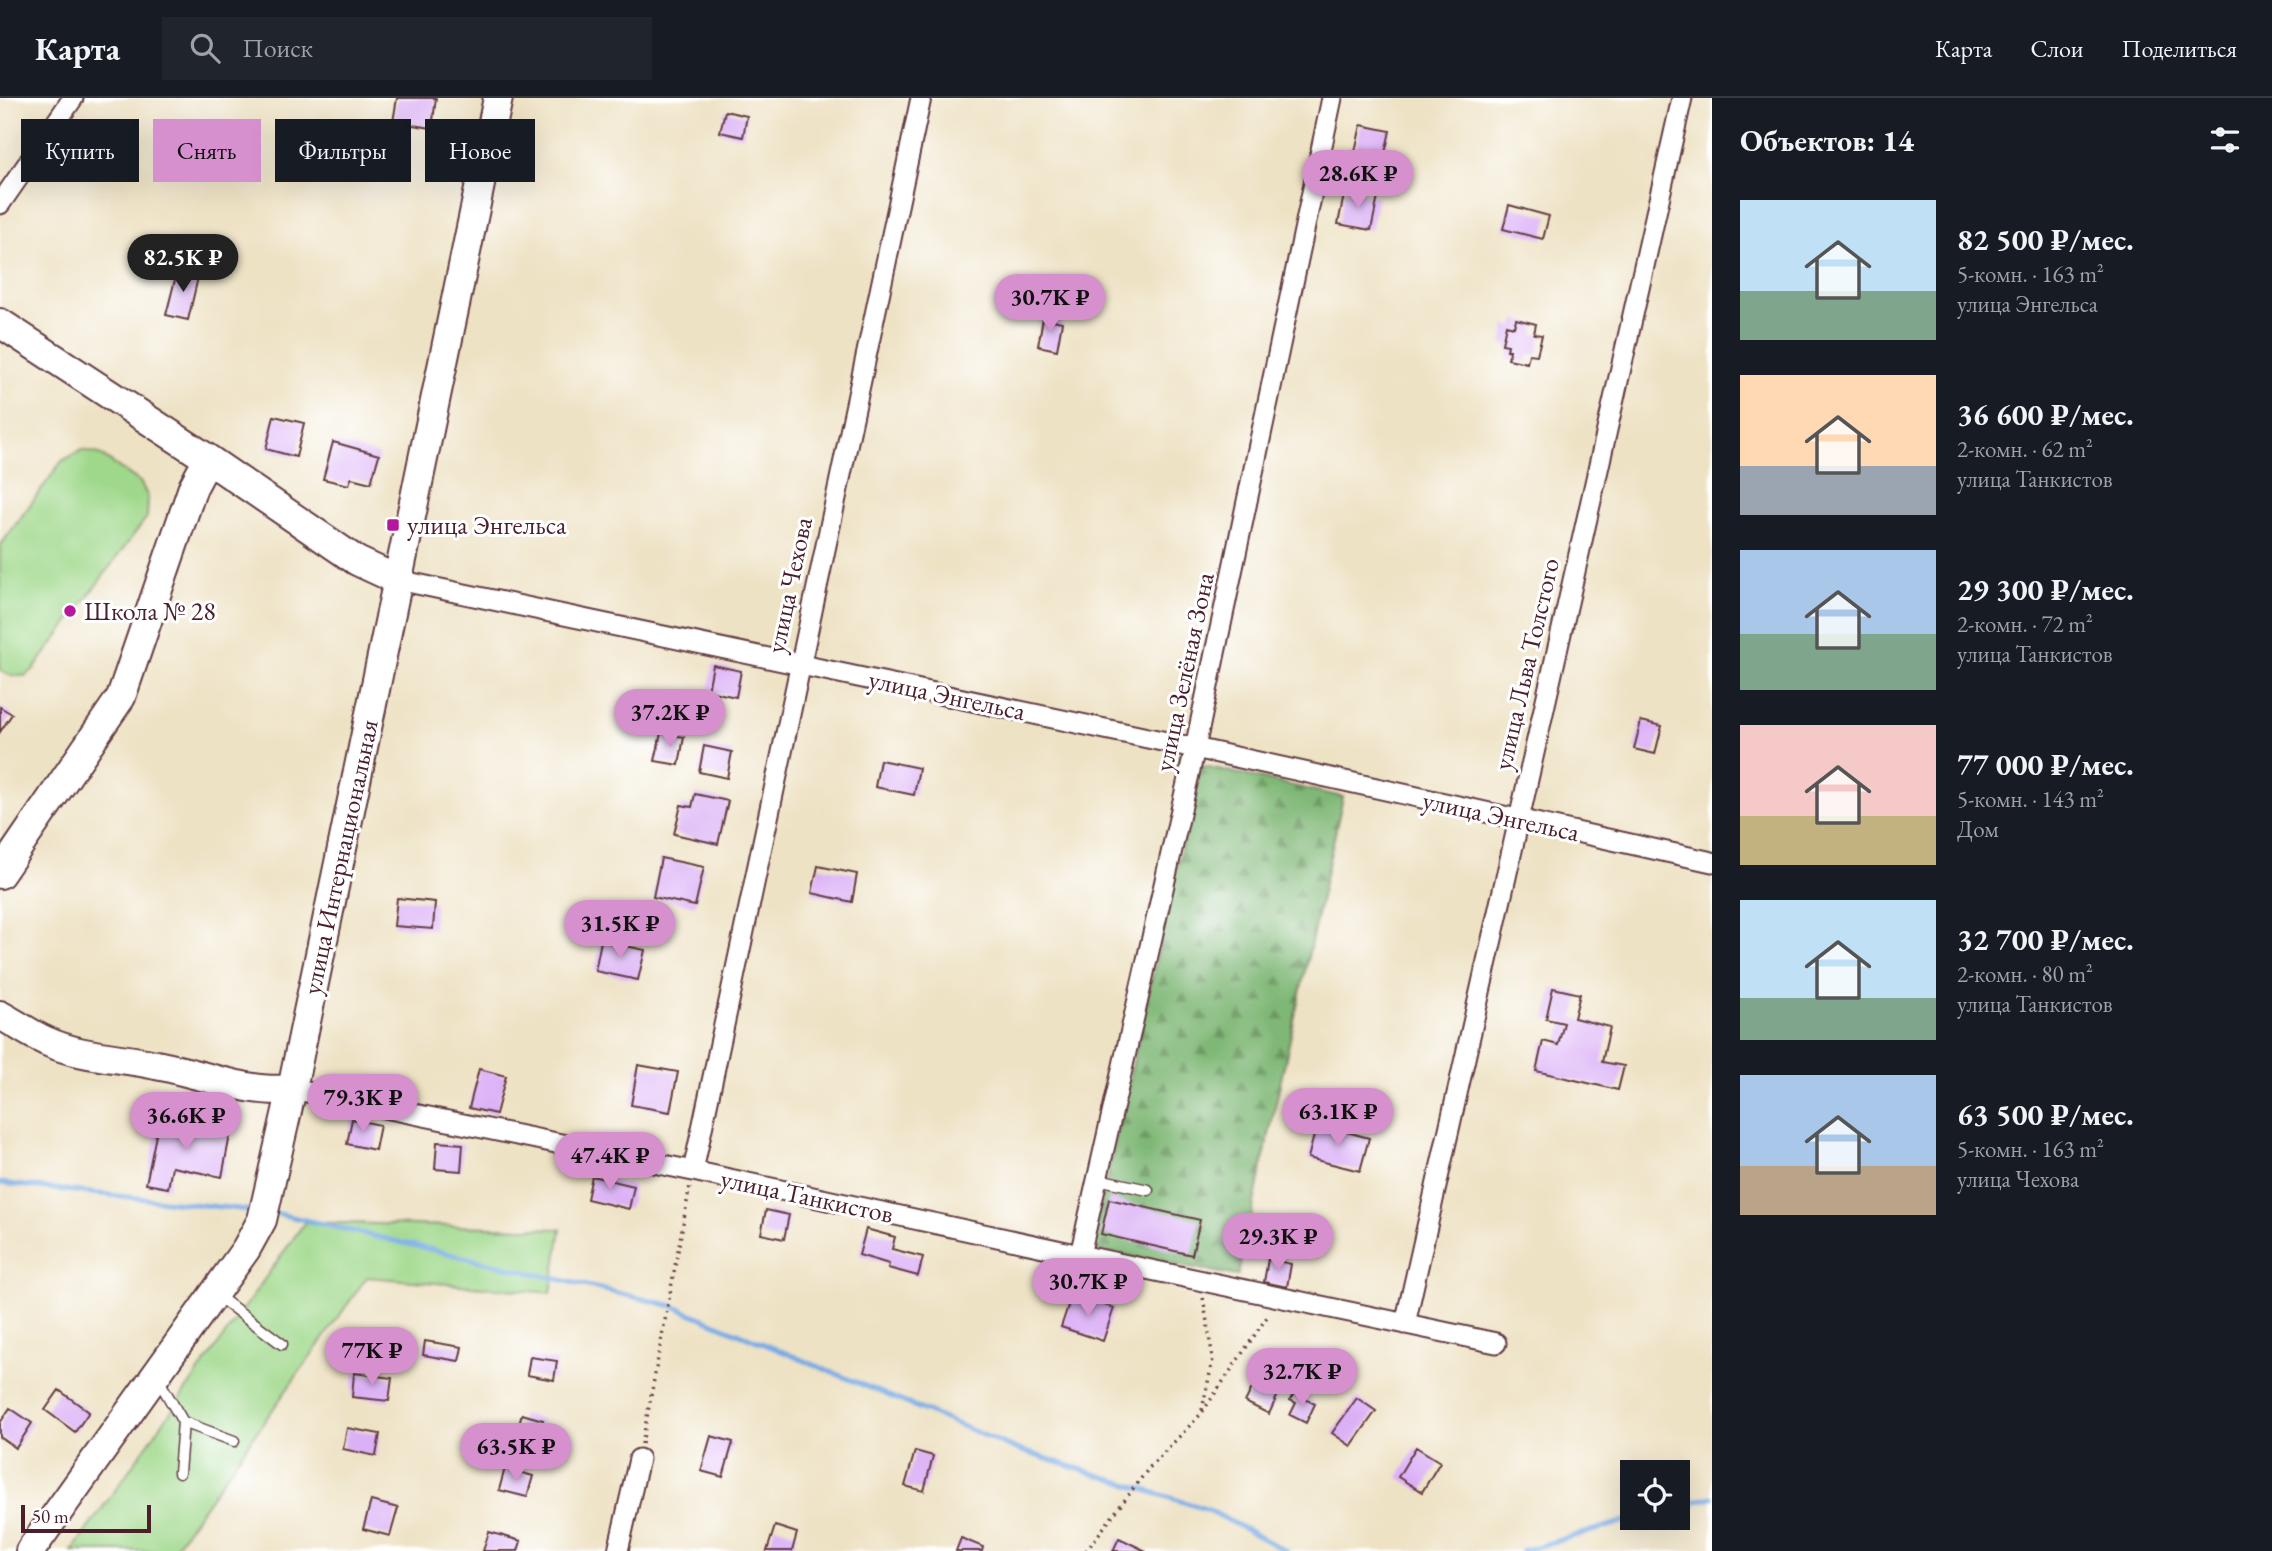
<!DOCTYPE html>
<html lang="ru">
<head>
<meta charset="utf-8">
<style>
	:root { --surface:#171b24; --page:#20242c; --text:#f1f3f6; --muted:#9ea1a6; --line:#363941; --accent:#d690ce }
	body { margin:0; font-family:"EB Garamond",serif; background:var(--page); color:var(--text); height:100vh; display:flex; flex-direction:column; font-size:26px; white-space:nowrap }
	* { box-sizing:border-box; margin:0 }
	p { font-size:23px; color:var(--muted) }
	.icon { flex:none; width:38px; height:38px; fill:none; stroke:currentColor; stroke-width:2; stroke-linecap:round; stroke-linejoin:round }
	.map { position:relative; flex:1; overflow:hidden }
	.details { display:flex; flex-direction:column; background:var(--surface); width:560px }
	.details>* { flex:none }
	.guide { position:absolute; left:21px; top:21px; width:665px; height:63px; display:flex; gap:14px }
	.tools { position:absolute; left:1620px; top:1362px; display:grid; gap:14px }
	.tools a { display:grid; place-items:center; width:70px; height:70px; border-radius:0px; background:var(--surface); box-shadow:0 7px 28px #0002; font-size:35px }
	.scale { position:absolute; left:21px; bottom:18px; width:130px; box-sizing:border-box; padding-left:7px; border:4px solid #4a1f2b; border-top:0; font-size:19px; line-height:24px; white-space:nowrap; color:#4a1f2b; -webkit-text-stroke:5px #fff; paint-order:stroke }
	.price { position:absolute; translate:-50% -60px; padding:0 16px; border-radius:24px; background:var(--accent); color:#111; font-size:23px; line-height:46px; filter:drop-shadow(0 2px 4px #0008) }
	.price::after { content:''; position:absolute; left:50%; top:42px; width:21px; height:16px; margin-left:-10px; background:inherit; clip-path:polygon(0 0,100% 0,50% 100%) }
	.price.current { background:#222; color:#fff }
	ul { padding:0; list-style:none }
	li { display:flex; align-items:center; gap:21px; height:175px; padding:0 28px }
	li span { display:grid; place-items:center; flex:none; width:196px; height:140px; border-radius:0px; color:#555 }
	li>.icon { margin-inline-start:auto }
	span .icon { width:84px; height:84px; fill:#fffc; stroke-width:1 }
	li b { font-size:30px }
	h2 { display:flex; justify-content:space-between; align-items:center; height:84px; padding:0 28px; font-size:30px }
	.tag { padding:0 24px; border-radius:0px; background:var(--surface); box-shadow:0 7px 28px #0002; font-size:24px; line-height:63px }
	.tag.current { background:var(--accent); color:#111 }
	header { display:flex; align-items:center; gap:42px; box-sizing:border-box; height:98px; padding:0 35px; background:var(--surface); border-bottom:2px solid var(--line) }
	header strong { font-size:33px }
	nav { display:flex; gap:38px; margin-inline-start:auto; font-size:24px }
	.search { width:490px; height:63px; background:var(--page); display:flex; align-items:center; gap:18px; box-sizing:border-box; padding:0 24px; border-radius:0px; color:var(--muted); font-size:26px }
	main { display:flex; flex:1; min-height:0 }
	.map>svg:first-child { display:block }
	.green { fill:#9fd88a; stroke:#747c5a; stroke-width:2 }
	.forest { fill:url(#forest-firs); stroke:#646c50; stroke-width:2 }
	.lines { fill:none; stroke-linecap:round; stroke-linejoin:round }
	.stream { stroke:#77aae4; stroke-width:5 }
	.building { fill:#dbb0f6 }
	.lane-casing { stroke:#633c42; stroke-width:13 }
	.street-casing { stroke:#633c42; stroke-width:23 }
	.secondary-casing { stroke:#633c42; stroke-width:32 }
	.path { stroke:#633c42; stroke-width:3.5; stroke-dasharray:2 5; stroke-linecap:butt }
	.lane { stroke:#fff; stroke-width:10 }
	.street { stroke:#fff; stroke-width:19 }
	.secondary { stroke:#fff; stroke-width:28 }
	.poi-dot { fill:#b5179e; stroke:#fff; stroke-width:2.5 }
	.labels { text-anchor:middle; dominant-baseline:central; stroke-width:6; stroke-linejoin:round; paint-order:stroke }
	.poi-label { font-size:26px; fill:#4a1f2b; stroke:#fff; text-anchor:start }
	.street-label { font-size:26px; fill:#4a1f2b; stroke:#fff }
</style>
</head>
<body>
<header>
<strong>Карта</strong>
<div class="search"><svg class="icon" aria-label="search" viewBox="0 0 24 24"><circle cx="10" cy="10" r="6"/><path d="M15 15l6 6"/></svg>Поиск</div>
<nav><a>Карта</a><a>Слои</a><a>Поделиться</a></nav>
</header>
<main>
<div class="map">
<svg width="1712" height="1453" viewBox="0 0 1712 1453">
	<defs>
		<pattern id="forest-firs" width="22" height="20" patternUnits="userSpaceOnUse" patternTransform="scale(1.75)"><rect width="22" height="20" fill="#7fb876"/><path d="M5 1l3.5 6h-7zM16 11l3.5 6h-7z" fill="#6a9561"/></pattern>
	</defs>
	<rect width="100%" height="100%" fill="#fff"/>
	<filter id="ink" filterUnits="userSpaceOnUse"><feTurbulence type="fractalNoise" baseFrequency=".0143" numOctaves="2"/><feDisplacementMap in="SourceGraphic" scale="14" xChannelSelector="R" yChannelSelector="G"/><feConvolveMatrix kernelMatrix="1 2 1 2 8 2 1 2 1" color-interpolation-filters="sRGB"/></filter>
	<filter id="wash" filterUnits="userSpaceOnUse"><feTurbulence type="fractalNoise" baseFrequency=".00686" numOctaves="4" result="noise"/><feDisplacementMap in="SourceGraphic" scale="28" xChannelSelector="R" yChannelSelector="G"/><feGaussianBlur stdDeviation="1.57" result="paint"/><feColorMatrix in="noise" values="0 0 0 0 0 0 0 0 0 0 0 0 0 0 0 0 0 1.4 0 .05"/><feComposite in="paint" operator="in"/></filter>
	<g filter="url(#wash)">
		<rect width="100%" height="100%" fill="#eee2c4"/>
		<!-- green -->
		<path class="green" d="M82,352L99,356L140,384L148,399L147,419L33,572L25,578L9,577L0,572V448L62,363Z
			M305,1124L561,1131L551,1195L367,1179L172,1453H72Z"/>
		<!-- forest -->
		<path class="forest" d="M1200,667L1343,699L1238,1178L1091,1151Z"/>
		<g class="lines">
			<!-- stream -->
			<path class="stream" d="M0,1085L248,1112
				M275,1115L673,1208L1019,1352L1209,1412L1286,1453
				M1678,1408L1712,1399
				M1522,1453L1640,1419"/>
		</g>
		<g id="blocks">
			<!-- building -->
			<path class="building" d="M397,0H436L432,30L393,24Z
				M725,13L747,18L743,39L720,34Z
				M1361,27L1390,33L1383,64L1354,58Z
				M1345,92L1378,99L1371,132L1338,126Z
				M1509,107L1549,118L1543,141L1503,131Z
				M178,170L199,175L188,222L166,217Z
				M1043,220L1062,224L1057,252L1038,248Z
				M1516,221L1536,226L1534,236L1542,237L1537,257L1529,256L1527,265L1508,261L1510,252H1507L1508,247L1502,246L1506,227L1514,229Z
				M274,318L304,325L296,359L266,351Z
				M333,344L379,357L371,385L351,380L349,387L323,381Z
				M713,567L741,573L736,599L708,593Z
				M0,609L12,616L0,634Z
				M1641,623L1662,628L1655,656L1634,651Z
				M661,635L684,639L679,667L655,663Z
				M704,648L732,654L727,680L699,674Z
				M880,662L919,670L914,697L875,689Z
				M695,696L728,703L718,746L674,736L681,707L692,709Z
				M661,760L704,769L695,808L653,799Z
				M818,768L857,776L852,804L812,795Z
				M397,800L435,804L433,831L394,828Z
				M601,843L645,852L638,882L595,873Z
				M1553,890L1580,896L1574,920L1610,929L1602,964L1624,968L1618,992L1536,973L1543,943L1558,947L1564,925L1546,921Z
				M638,967L678,974L670,1014L631,1007Z
				M479,971L506,978L496,1016L469,1010Z
				M352,1021L380,1027L375,1052L347,1046Z
				M159,1022L230,1037L222,1079L172,1069L168,1090L146,1086Z
				M1317,1026L1369,1040L1360,1073L1308,1060Z
				M437,1044L463,1046L461,1073L435,1071Z
				M592,1078L634,1088L629,1111L587,1101Z
				M1109,1101L1200,1122L1192,1157L1101,1136Z
				M766,1112L789,1117L784,1141L761,1136Z
				M866,1131L895,1139L892,1151L923,1159L918,1178L888,1170L889,1166L859,1157Z
				M1268,1161L1291,1166L1287,1189L1264,1184Z
				M1072,1196L1114,1210L1103,1243L1061,1229Z
				M425,1243L462,1249L459,1263L423,1257Z
				M530,1259L557,1263L554,1282L527,1277Z
				M354,1275L392,1280L389,1303L352,1299Z
				M1259,1276L1282,1288L1269,1316L1245,1304Z
				M59,1292L89,1314L75,1334L45,1312Z
				M1294,1295L1315,1306L1306,1325L1290,1317L1296,1305L1290,1302Z
				M1357,1300L1376,1313L1351,1348L1332,1335Z
				M10,1310L32,1325L16,1350L0,1339V1325Z
				M522,1316L543,1322L532,1357L512,1351Z
				M347,1330L380,1336L376,1358L343,1351Z
				M711,1338L733,1344L723,1379L701,1373Z
				M1416,1349L1440,1364L1422,1394L1398,1379Z
				M915,1353L933,1358L924,1393L905,1388Z
				M505,1370L533,1378L527,1399L499,1392Z
				M371,1403L398,1410L390,1438L363,1431Z
				M775,1428L797,1435L792,1453H767Z
				M489,1434L521,1443L518,1453H483Z
				M961,1440L983,1449L982,1453H956Z
				M1119,1440L1146,1453H1113Z"/>
		</g>
	</g>
	<g filter="url(#ink)">
		<use href="#blocks" fill-opacity="0" stroke="#633c42" stroke-width="2"/>
		<g class="lines">
			<!-- lane casing -->
			<g class="lane-casing">
				<path id="lane" d="M1098,1081L1148,1092
					M215,1196L282,1246
					M158,1281L183,1324L234,1343
					M179,1375L183,1324"/>
			</g>
			<!-- street casing -->
			<g class="street-casing">
				<path id="street" d="M0,106L73,0
					M398,482L1195,650L1712,764
					M292,991L693,1073L1080,1157L1496,1245
					M693,1073L921,0
					M1080,1157L1195,650L1332,0
					M1405,1226L1682,0
					M618,1453L639,1361"/>
			</g>
			<!-- secondary casing -->
			<g class="secondary-casing">
				<path id="secondary" d="M0,225L202,357L357,463L398,482
					M0,776L121,599L193,389L208,361
					M0,917C15,925 30,936 46,943C80,959 120,959 156,967C200,975 247,996 292,991
					M30,1453L246,1151L262,1122L292,991L498,0"/>
			</g>
			<!-- path -->
			<path class="path" d="M1202,1312L1213,1261L1203,1199
				M642,1346L690,1088
				M1086,1453L1149,1370L1201,1316L1269,1216"/>
			<!-- lane -->
			<use href="#lane" class="lane"/>
			<!-- street -->
			<use href="#street" class="street"/>
			<!-- secondary -->
			<use href="#secondary" class="secondary"/>
		</g>
	</g>
	<!-- markers -->
	<g class="poi-dot">
		<rect x="386" y="420" width="14" height="14" rx="3.5"/>
		<circle cx="70" cy="513" r="7"/>
	</g>
	<g class="labels">
		<!-- poi labels -->
		<g class="poi-label">
			<text x="407" y="427">улица Энгельса</text>
			<text x="84" y="513">Школа № 28</text>
		</g>
		<!-- street labels -->
		<g class="street-label">
			<text transform="translate(789 487) rotate(-78)">улица Чехова</text>
			<text transform="translate(1526 566) rotate(-77)">улица Льва Толстого</text>
			<text transform="translate(1184 574) rotate(-78)">улица Зелёная Зона</text>
			<text transform="translate(947 597) rotate(12)">улица Энгельса</text>
			<text transform="translate(1501 718) rotate(12)">улица Энгельса</text>
			<text transform="translate(340 759) rotate(-78)">улица Интернациональная</text>
			<text transform="translate(807 1098) rotate(12)">улица Танкистов</text>
		</g>
	</g>
</svg>
<div class="tools">
<a><svg class="icon" aria-label="locate" viewBox="0 0 24 24"><circle cx="12" cy="12" r="6"/><path d="M12 2v4M12 18v4M2 12h4M18 12h4"/></svg></a>
</div>
<div class="scale">50 m</div>
<b class="price" style="left:1358px;top:112px">28.6K ₽</b>
<b class="price current" style="left:183px;top:196px">82.5K ₽</b>
<b class="price" style="left:1050px;top:236px">30.7K ₽</b>
<b class="price" style="left:670px;top:651px">37.2K ₽</b>
<b class="price" style="left:620px;top:862px">31.5K ₽</b>
<b class="price" style="left:363px;top:1036px">79.3K ₽</b>
<b class="price" style="left:1338px;top:1050px">63.1K ₽</b>
<b class="price" style="left:186px;top:1054px">36.6K ₽</b>
<b class="price" style="left:610px;top:1094px">47.4K ₽</b>
<b class="price" style="left:1278px;top:1175px">29.3K ₽</b>
<b class="price" style="left:1088px;top:1220px">30.7K ₽</b>
<b class="price" style="left:372px;top:1289px">77K ₽</b>
<b class="price" style="left:1302px;top:1310px">32.7K ₽</b>
<b class="price" style="left:516px;top:1385px">63.5K ₽</b>
<div class="guide">
<a class="tag">Купить</a>
<a class="tag current">Снять</a>
<a class="tag">Фильтры</a>
<a class="tag">Новое</a>
</div>
</div>
<section class="details">
<h2>Объектов: 14<svg class="icon" aria-label="filters" viewBox="0 0 24 24"><path d="M4 7h16M4 17h16"/><circle cx="9" cy="7" r="2"/><circle cx="15" cy="17" r="2"/></svg></h2>
<ul>
<li><span style="background:linear-gradient(#bfe0f5 65%,#7fa58c 0)"><svg class="icon" aria-label="home" viewBox="0 0 24 24"><path d="M3 11l9-7 9 7M6 9v11h12V9"/></svg></span><div><b>82 500 ₽/мес.</b><p>5-комн. · 163 m²</p><p>улица Энгельса</p></div></li>
<li><span style="background:linear-gradient(#ffd9b3 65%,#9aa5b1 0)"><svg class="icon" aria-label="home" viewBox="0 0 24 24"><path d="M3 11l9-7 9 7M6 9v11h12V9"/></svg></span><div><b>36 600 ₽/мес.</b><p>2-комн. · 62 m²</p><p>улица Танкистов</p></div></li>
<li><span style="background:linear-gradient(#a9c7e8 60%,#7fa58c 0)"><svg class="icon" aria-label="home" viewBox="0 0 24 24"><path d="M3 11l9-7 9 7M6 9v11h12V9"/></svg></span><div><b>29 300 ₽/мес.</b><p>2-комн. · 72 m²</p><p>улица Танкистов</p></div></li>
<li><span style="background:linear-gradient(#f6c9c9 65%,#c2b280 0)"><svg class="icon" aria-label="home" viewBox="0 0 24 24"><path d="M3 11l9-7 9 7M6 9v11h12V9"/></svg></span><div><b>77 000 ₽/мес.</b><p>5-комн. · 143 m²</p><p>Дом</p></div></li>
<li><span style="background:linear-gradient(#bfe0f5 70%,#7fa58c 0)"><svg class="icon" aria-label="home" viewBox="0 0 24 24"><path d="M3 11l9-7 9 7M6 9v11h12V9"/></svg></span><div><b>32 700 ₽/мес.</b><p>2-комн. · 80 m²</p><p>улица Танкистов</p></div></li>
<li><span style="background:linear-gradient(#a9c7e8 65%,#b9a48a 0)"><svg class="icon" aria-label="home" viewBox="0 0 24 24"><path d="M3 11l9-7 9 7M6 9v11h12V9"/></svg></span><div><b>63 500 ₽/мес.</b><p>5-комн. · 163 m²</p><p>улица Чехова</p></div></li>
</ul>
</section>
</main>
</body>
</html>
